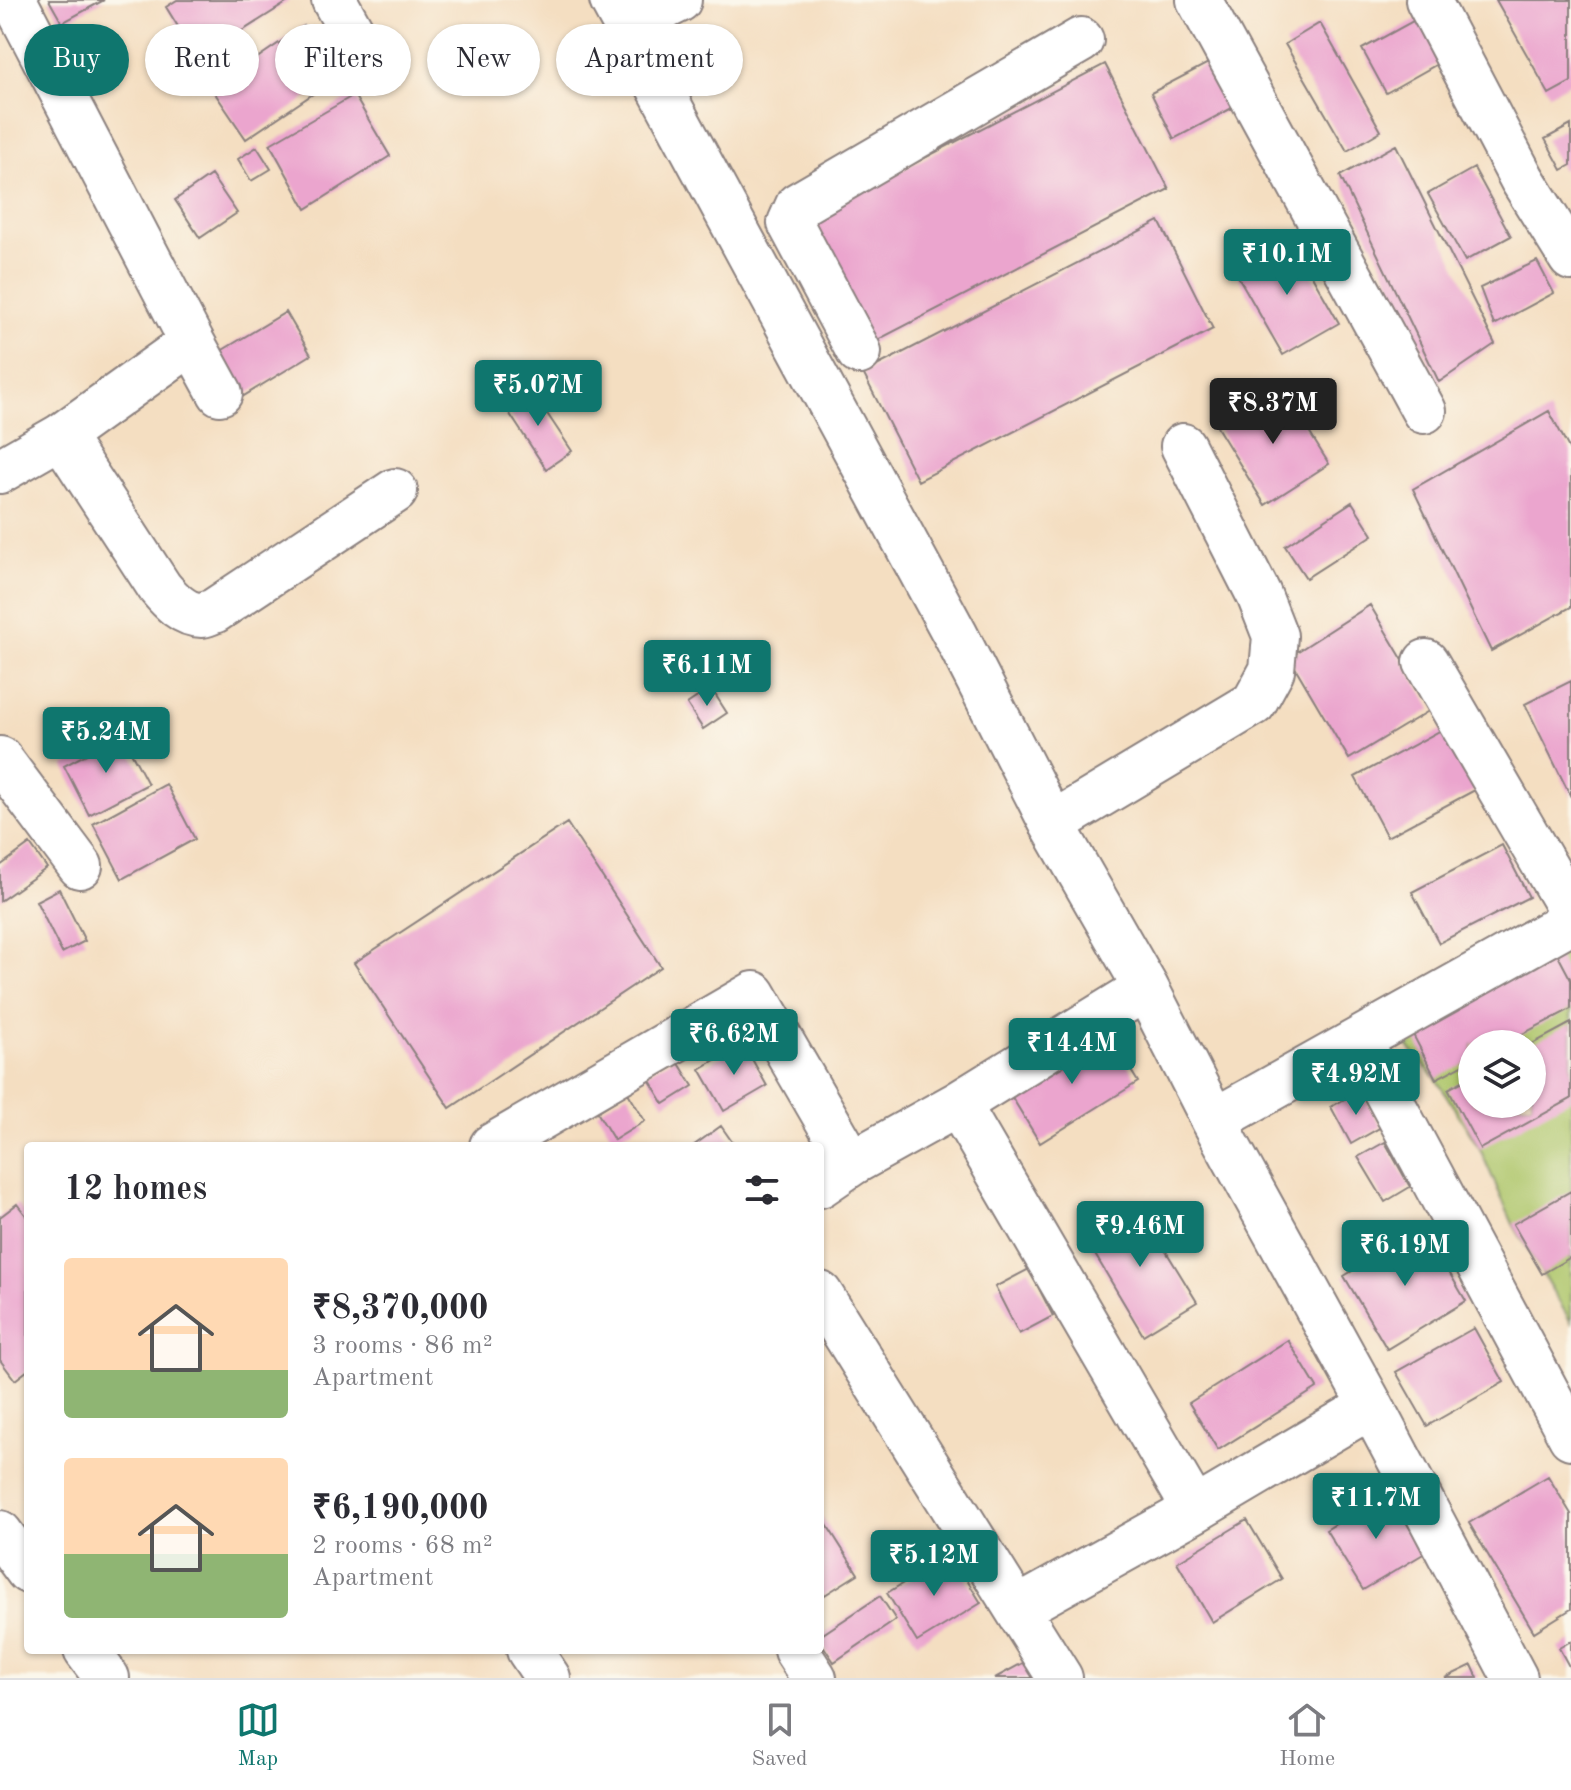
<!DOCTYPE html>
<html lang="en">
<head>
<meta charset="utf-8">
<style>
	:root { --surface:#fff; --page:#f7f7f7; --text:#2b2b33; --muted:#7c7c81; --line:#e1e1e2; --accent:#0f766e }
	body { margin:0; font-family:"Old Standard TT",serif; background:var(--page); color:var(--text); height:100vh; display:flex; flex-direction:column; font-size:30px; white-space:nowrap }
	* { box-sizing:border-box; margin:0 }
	p { font-size:26px; color:var(--muted) }
	.icon { flex:none; width:44px; height:44px; fill:none; stroke:currentColor; stroke-width:2; stroke-linecap:round; stroke-linejoin:round }
	.map { position:relative; flex:1; overflow:hidden }
	.details { position:absolute; left:24px; top:1142px; width:800px; height:512px; display:flex; flex-direction:column; background:var(--surface); border-radius:8px; box-shadow:0 2px 6px #0004 }
	.details>* { flex:none }
	.banner { position:absolute; left:24px; top:24px; width:800px; height:72px; display:flex; gap:16px }
	.buttons { position:absolute; left:1458px; top:1030px; display:grid; gap:16px }
	.buttons a { display:grid; place-items:center; width:88px; height:88px; border-radius:50%; background:var(--surface); box-shadow:0 2px 6px #0004; font-size:40px }
	.price { position:absolute; translate:-50% -68px; padding:0 18px; border-radius:8px; background:var(--accent); color:#fff; font-size:26px; line-height:52px; filter:drop-shadow(0 2px 4px #0008) }
	.price::after { content:''; position:absolute; left:50%; top:48px; width:24px; height:18px; margin-left:-12px; background:inherit; clip-path:polygon(0 0,100% 0,50% 100%) }
	.price.current { background:#222; color:#fff }
	ul { padding:0; list-style:none }
	li { display:flex; align-items:center; gap:24px; height:200px; padding:0 40px }
	li span { display:grid; place-items:center; flex:none; width:224px; height:160px; border-radius:8px; color:#555 }
	li>.icon { margin-inline-start:auto }
	span .icon { width:96px; height:96px; fill:#fffc; stroke-width:1 }
	li b { font-size:34px }
	h2 { display:flex; justify-content:space-between; align-items:center; height:96px; padding:0 40px; font-size:34px }
	.tag { padding:0 28px; border-radius:36px; background:var(--surface); box-shadow:0 2px 6px #0004; font-size:28px; line-height:72px }
	.tag.current { background:var(--accent); color:#fff }
	.tabs { display:flex; justify-content:space-around; align-items:center; height:112px; border-top:2px solid var(--line); background:var(--surface); font-size:22px; color:var(--muted) }
	.tabs a { display:grid; justify-items:center; gap:4px }
	.tabs .current { color:var(--accent) }
	.map>svg:first-child { display:block }
	.green { fill:#aec66b; stroke:#687453; stroke-width:2; fill-rule:evenodd }
	.building { fill:#eba5ce }
	.lines { fill:none; stroke-linecap:round; stroke-linejoin:round }
	.minor-casing { stroke:#8b807e; stroke-width:48 }
	.minor { stroke:#fff; stroke-width:44 }
</style>
</head>
<body>
<div class="map">
<svg width="1571" height="1678" viewBox="0 0 1571 1678">
	<rect width="100%" height="100%" fill="#fbf7ec"/>
	<filter id="ink" filterUnits="userSpaceOnUse"><feTurbulence type="fractalNoise" baseFrequency=".0125" numOctaves="2"/><feDisplacementMap in="SourceGraphic" scale="16" xChannelSelector="R" yChannelSelector="G"/><feConvolveMatrix kernelMatrix="1 2 1 2 8 2 1 2 1" color-interpolation-filters="sRGB"/></filter>
	<filter id="wash" filterUnits="userSpaceOnUse"><feTurbulence type="fractalNoise" baseFrequency=".006" numOctaves="4" result="noise"/><feDisplacementMap in="SourceGraphic" scale="32" xChannelSelector="R" yChannelSelector="G"/><feGaussianBlur stdDeviation="1.8" result="paint"/><feColorMatrix in="noise" values="0 0 0 0 0 0 0 0 0 0 0 0 0 0 0 0 0 1.4 0 .05"/><feComposite in="paint" operator="in"/></filter>
	<g filter="url(#wash)">
		<rect width="100%" height="100%" fill="#f4dec1"/>
		<!-- green -->
		<path class="green" d="M1571,946V1322L1513,1224L1480,1149L1436,1079L1403,1041ZM1472,1044H1532V1104H1472Z"/>
		<g id="blocks">
			<!-- building -->
			<path class="building" d="M49,0H104L62,23Z
				M177,0H291L198,59L166,7Z
				M1496,0H1571V82L1549,94Z
				M1422,16L1446,59L1386,93L1362,49Z
				M1320,23L1381,131L1347,151L1285,44Z
				M304,26L338,77L246,139L212,89Z
				M1210,62L1234,107L1174,139L1151,93Z
				M1105,64L1169,189L864,347L800,223Z
				M354,95L390,156L306,209L270,144Z
				M1571,125V165L1562,170L1545,139Z
				M1396,145L1495,344L1439,382L1340,176Z
				M257,147L271,169L251,181L238,159Z
				M1474,168L1511,236L1465,261L1428,194Z
				M211,175L237,213L200,238L175,200Z
				M1159,221L1213,329L918,481L863,373Z
				M1291,239L1339,323L1283,355L1235,271Z
				M1537,261L1554,293L1494,325L1480,288Z
				M286,312L311,355L242,397L216,354Z
				M1281,387L1329,464L1265,505L1217,427Z
				M530,388L572,451L546,469L504,405Z
				M1549,411L1571,452V607L1491,651L1413,489Z
				M1352,502L1373,535L1306,578L1285,546Z
				M1370,605L1432,709L1349,759L1289,657Z
				M1571,681V797L1525,704Z
				M711,688L727,713L703,729L687,704Z
				M1443,729L1475,790L1387,837L1355,777Z
				M122,735L148,784L89,815L64,766Z
				M166,784L195,839L122,879L93,824Z
				M567,823L661,967L450,1108L354,963Z
				M30,844L47,868L0,901V866Z
				M1502,845L1529,897L1439,943L1412,892Z
				M59,889L85,941L62,953L36,901Z
				M1553,946L1571,980V1009L1503,1044H1472V1060L1436,1079L1407,1023Z
				M1571,1023V1099L1480,1149L1448,1089L1472,1076V1104H1532V1044Z
				M1105,1028L1138,1082L1040,1143L1007,1089Z
				M743,1043L767,1086L724,1111L700,1069Z
				M675,1057L693,1086L664,1104L646,1074Z
				M1360,1090L1381,1127L1351,1144L1331,1107Z
				M628,1093L645,1121L614,1140L597,1112Z
				M721,1126L735,1146H693Z
				M1385,1142L1410,1187L1385,1202L1358,1157Z
				M1571,1191V1257L1542,1274L1513,1224Z
				M17,1204L28,1218V1370L15,1380L0,1360V1217Z
				M1137,1204L1197,1302L1143,1335L1084,1236Z
				M1423,1228L1466,1301L1387,1349L1344,1276Z
				M1029,1269L1053,1316L1019,1334L995,1287Z
				M1474,1328L1504,1382L1427,1426L1396,1372Z
				M1288,1340L1317,1388L1218,1450L1189,1403Z
				M1548,1476L1571,1514V1609L1534,1632L1469,1523Z
				M1388,1492L1425,1553L1363,1590L1326,1530Z
				M820,1514L858,1574L820,1598Z
				M1247,1520L1282,1579L1212,1622L1177,1562Z
				M951,1554L981,1603L917,1642L887,1593Z
				M880,1596L896,1620L834,1662L820,1641V1636Z
				M1571,1641V1670L1559,1648Z
				M1032,1658L1043,1678H995Z
				M1472,1665L1478,1678H1445Z"/>
		</g>
	</g>
	<g filter="url(#ink)">
		<use href="#blocks" fill-opacity="0" stroke="#8b807e" stroke-width="2"/>
		<g class="lines">
			<!-- minor casing -->
			<g class="minor-casing">
				<path id="minor" d="M14,0L192,342L220,393
					M334,0L354,36
					M612,0L956,636L1052,824L1146,988L1214,1121L1371,1406L1515,1678
					M1199,0L1424,411
					M1428,0L1522,179L1571,258
					M627,26L679,0
					M859,352L790,223L798,205L1081,40
					M61,436L160,588C170,600 184,615 201,615C205,615 210,612 214,611L395,491
					M0,471L61,436L192,342
					M1426,662L1571,911
					M0,759L80,866
					M1052,824L1254,703L1272,670L1275,636L1259,595L1183,446
					M1359,1041L1571,1437
					M958,1104L1195,1510
					M1214,1121L1571,921
					M492,1146L754,994L852,1163
					M820,1185L852,1163L958,1104L1146,988
					M820,1294L1060,1678
					M0,1533L28,1571
					M1017,1609L1195,1510L1371,1406
					M86,1650L107,1678
					M529,1650L548,1678
					M796,1650L814,1678"/>
			</g>
			<!-- minor -->
			<use href="#minor" class="minor"/>
		</g>
	</g>
</svg>
<div class="buttons">
<a><svg class="icon" aria-label="layers" viewBox="0 0 24 24"><path d="M12 4l9 5-9 5-9-5zM3 14l9 5 9-5"/></svg></a>
</div>
<b class="price" style="left:1287px;top:297px">₹10.1M</b>
<b class="price" style="left:538px;top:428px">₹5.07M</b>
<b class="price current" style="left:1273px;top:446px">₹8.37M</b>
<b class="price" style="left:707px;top:708px">₹6.11M</b>
<b class="price" style="left:106px;top:775px">₹5.24M</b>
<b class="price" style="left:734px;top:1077px">₹6.62M</b>
<b class="price" style="left:1072px;top:1086px">₹14.4M</b>
<b class="price" style="left:1356px;top:1117px">₹4.92M</b>
<b class="price" style="left:1140px;top:1269px">₹9.46M</b>
<b class="price" style="left:1405px;top:1288px">₹6.19M</b>
<b class="price" style="left:1376px;top:1541px">₹11.7M</b>
<b class="price" style="left:934px;top:1598px">₹5.12M</b>
<div class="banner">
<a class="tag current">Buy</a>
<a class="tag">Rent</a>
<a class="tag">Filters</a>
<a class="tag">New</a>
<a class="tag">Apartment</a>
</div>
<section class="details">
<h2>12 homes<svg class="icon" aria-label="filters" viewBox="0 0 24 24"><path d="M4 7h16M4 17h16"/><circle cx="9" cy="7" r="2"/><circle cx="15" cy="17" r="2"/></svg></h2>
<ul>
<li><span style="background:linear-gradient(#ffd9b3 70%,#8fb573 0)"><svg class="icon" aria-label="home" viewBox="0 0 24 24"><path d="M3 11l9-7 9 7M6 9v11h12V9"/></svg></span><div><b>₹8,370,000</b><p>3 rooms · 86 m²</p><p>Apartment</p></div></li>
<li><span style="background:linear-gradient(#ffd9b3 60%,#8fb573 0)"><svg class="icon" aria-label="home" viewBox="0 0 24 24"><path d="M3 11l9-7 9 7M6 9v11h12V9"/></svg></span><div><b>₹6,190,000</b><p>2 rooms · 68 m²</p><p>Apartment</p></div></li>
</ul>
</section>
</div>
<nav class="tabs">
<a class="current"><svg class="icon" aria-label="map" viewBox="0 0 24 24"><path d="M3 6l6-2 6 2 6-2v14l-6 2-6-2-6 2zM9 4v14M15 6v14"/></svg>Map</a>
<a><svg class="icon" aria-label="saved" viewBox="0 0 24 24"><path d="M7 4h10v16l-5-4-5 4z"/></svg>Saved</a>
<a><svg class="icon" aria-label="home" viewBox="0 0 24 24"><path d="M3 11l9-7 9 7M6 9v11h12V9"/></svg>Home</a>
</nav>
</body>
</html>
